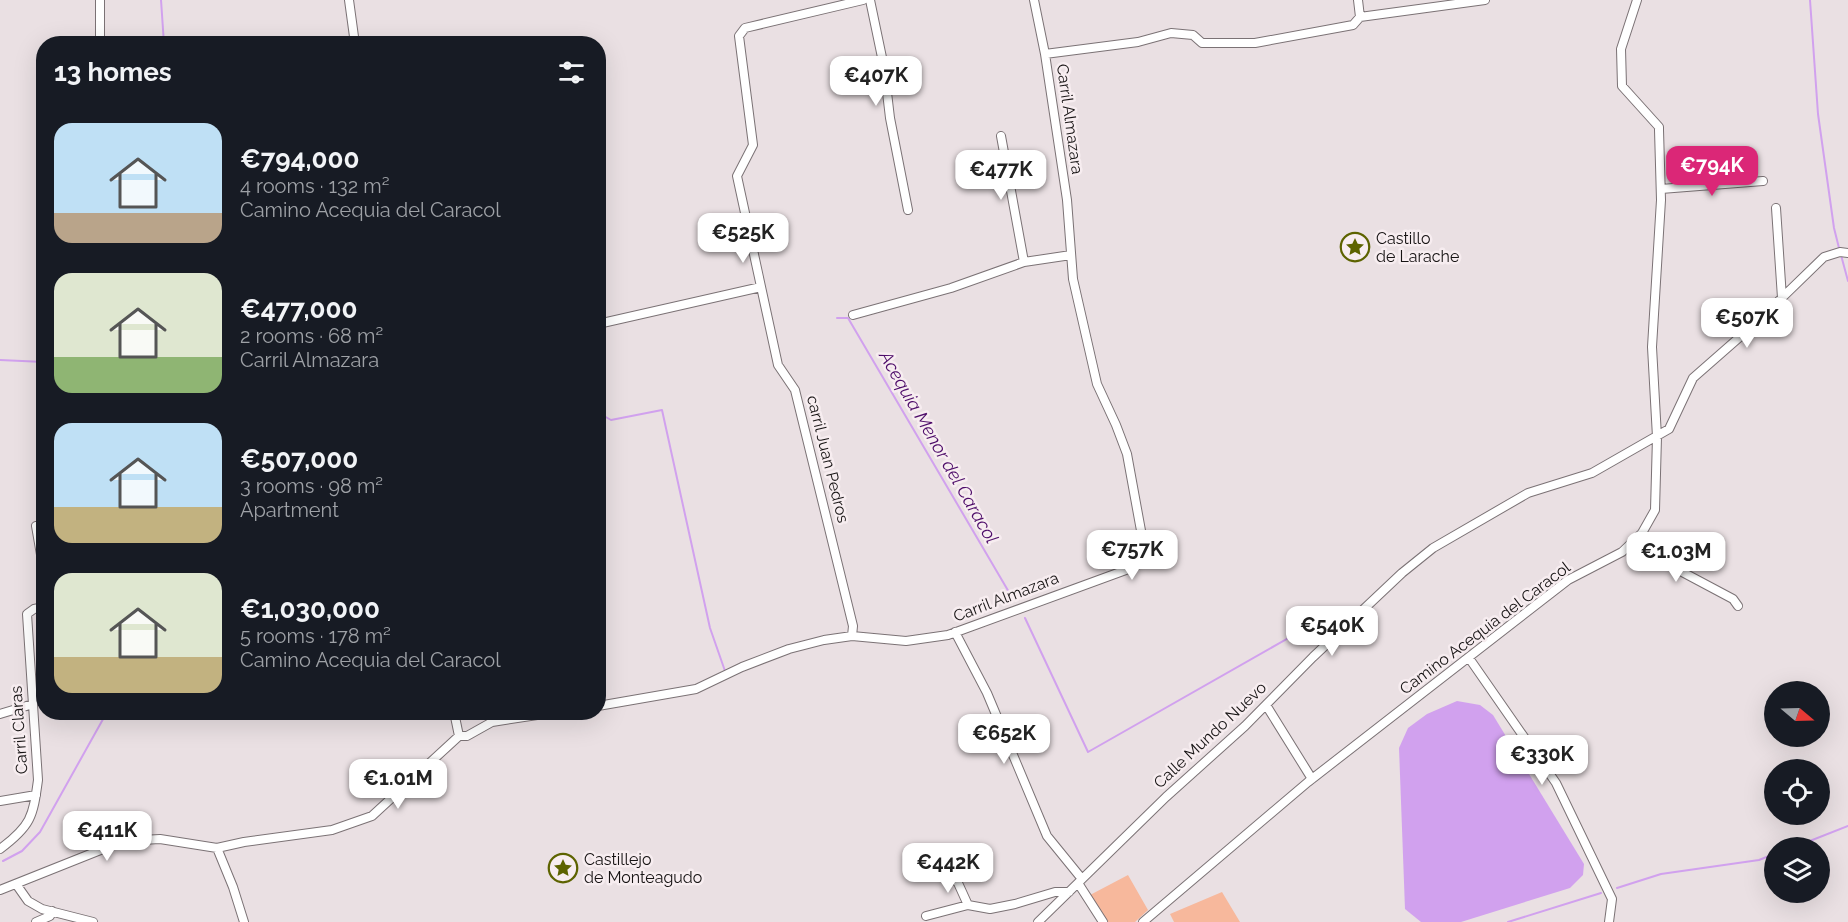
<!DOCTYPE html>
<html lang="en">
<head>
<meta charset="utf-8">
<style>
	:root { --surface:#171b24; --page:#242831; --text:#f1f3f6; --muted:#9ea1a6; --accent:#db2777 }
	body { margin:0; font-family:Raleway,sans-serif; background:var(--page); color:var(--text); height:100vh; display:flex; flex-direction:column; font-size:22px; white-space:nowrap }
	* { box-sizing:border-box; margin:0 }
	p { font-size:20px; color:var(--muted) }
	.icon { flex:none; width:33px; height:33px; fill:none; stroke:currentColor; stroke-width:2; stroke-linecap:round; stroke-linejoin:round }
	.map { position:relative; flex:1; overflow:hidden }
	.side { position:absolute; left:36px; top:36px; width:570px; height:684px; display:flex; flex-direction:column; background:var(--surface); border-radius:24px; box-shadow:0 6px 24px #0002 }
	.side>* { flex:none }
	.needle { width:39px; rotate:109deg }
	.buttons { position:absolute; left:1764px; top:681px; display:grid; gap:12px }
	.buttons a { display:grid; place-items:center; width:66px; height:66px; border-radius:50%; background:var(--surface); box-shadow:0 6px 24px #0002; font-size:30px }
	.price { position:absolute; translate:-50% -51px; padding:0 14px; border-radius:12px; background:#fff; color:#222; font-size:20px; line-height:39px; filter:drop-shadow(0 2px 3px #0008) }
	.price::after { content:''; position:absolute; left:50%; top:36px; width:18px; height:14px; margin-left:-9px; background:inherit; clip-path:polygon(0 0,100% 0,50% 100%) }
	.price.selected { background:var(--accent); color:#fff }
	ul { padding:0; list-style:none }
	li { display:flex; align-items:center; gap:18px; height:150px; padding:0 18px }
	li span { display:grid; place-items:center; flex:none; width:168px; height:120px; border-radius:18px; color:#555 }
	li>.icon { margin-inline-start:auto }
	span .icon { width:72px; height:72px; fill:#fffc; stroke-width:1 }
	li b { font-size:26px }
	h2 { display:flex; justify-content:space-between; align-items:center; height:72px; padding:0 18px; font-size:26px }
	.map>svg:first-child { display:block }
	.green { fill:#f7b89c }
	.water { fill:#d1a1ee }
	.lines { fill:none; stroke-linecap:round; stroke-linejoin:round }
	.stream { stroke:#d1a1ee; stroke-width:2 }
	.street-casing { stroke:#7b7275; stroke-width:10 }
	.street { stroke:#fff; stroke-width:8 }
	.labels { text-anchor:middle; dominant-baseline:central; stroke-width:5; stroke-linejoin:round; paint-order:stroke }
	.street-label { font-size:16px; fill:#161313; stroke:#f7edf0 }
	.poi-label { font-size:16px; fill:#161313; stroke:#f7edf0; text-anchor:start }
	.water-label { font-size:18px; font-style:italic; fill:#4d0c69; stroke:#f7edf0 }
</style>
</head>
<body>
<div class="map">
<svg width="1848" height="922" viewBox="0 0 1848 922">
	<rect width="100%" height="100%" fill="#eae0e3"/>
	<!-- green -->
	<path class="green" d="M1128,875L1148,910L1135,922H1106L1090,895Z
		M1222,892L1240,922H1174L1170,914Z"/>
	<!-- water -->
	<path class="water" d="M1457,701L1480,705L1493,715L1584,864L1583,875L1570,888L1461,922H1421L1405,909L1399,748L1408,728L1427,714Z"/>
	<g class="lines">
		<!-- stream -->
		<path class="stream" d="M161,0L164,44
			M1810,0L1818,114L1834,228L1839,248
			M1841,255L1848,281
			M837,318H848L1013,599
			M0,360L44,362
			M598,389L604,416L611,420L662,410L710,628L725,671
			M1025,618L1088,752L1292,636L1313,611
			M1792,848L1848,826
			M3,861L22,851L40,832L107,712
			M1617,888L1661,874L1759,860L1774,854
			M1508,922L1601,893"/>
		<!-- street casing -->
		<g class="street-casing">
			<path id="street" d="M349,0L355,44
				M870,0L884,67L890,118L908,210
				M1358,0L1360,17
				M100,44V0
				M1045,54L1138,42L1171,33L1193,35L1202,43H1255L1353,25L1360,17L1485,0
				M1001,136L1024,262
				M1661,189L1763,181
				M1776,208L1782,298
				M853,315L951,288L1024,262L1071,255
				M598,324L761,287
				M36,526L44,572
				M1635,540L1671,566L1733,599L1738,606
				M955,632L987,693L1047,836L1082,879
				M852,636L853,626L795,390L778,365L737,176L753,145L739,36L745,28L863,0
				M1469,658L1556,783L1612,899L1609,922
				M1266,705L1312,779
				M598,706L696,689L742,667L789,649L824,640L852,636L906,641L948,635L1134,567L1146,558L1127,454L1116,425L1097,384L1073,279L1067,200L1045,54L1034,0
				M454,712L459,736
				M0,714L33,704
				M0,801L36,795
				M217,848L233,887L244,922
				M0,849C31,826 33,817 38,780L27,614L34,609L44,607
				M946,870L958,883L968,905
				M1078,883L1103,922
				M16,884L28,901L42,909L93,922
				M0,890L123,841L160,839L217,848L244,842L332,830L372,816L459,736H467L492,722L557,712
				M926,916L968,905L990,909L1015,904L1055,892H1069
				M36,922L50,916L52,911
				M1038,922L1166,797L1245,726L1313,657L1402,573L1433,548L1528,493L1592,473L1669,429L1693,378L1758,321L1824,257L1840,252L1848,253
				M1143,922L1308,782L1568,580L1622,552L1642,533L1655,510L1657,437L1652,347L1661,200L1659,130V127L1622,86L1621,49L1637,0"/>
		</g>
		<!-- street -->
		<use href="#street" class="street"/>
	</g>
	<!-- icons -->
	<defs>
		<g id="sight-ring" transform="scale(1.5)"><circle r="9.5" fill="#f7edf0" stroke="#5d6300" stroke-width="1.5"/><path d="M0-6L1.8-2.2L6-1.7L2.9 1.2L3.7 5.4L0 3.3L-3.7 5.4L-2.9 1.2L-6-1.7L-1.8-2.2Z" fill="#5d6300"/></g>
	</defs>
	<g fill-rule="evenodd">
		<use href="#sight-ring" x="1355" y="247"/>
		<use href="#sight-ring" x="563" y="868"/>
	</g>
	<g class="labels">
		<!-- street labels -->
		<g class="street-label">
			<text transform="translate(1070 119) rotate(82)">Carril Almazara</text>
			<text transform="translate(828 459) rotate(76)">carril Juan Pedros</text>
			<text transform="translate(1006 597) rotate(-21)">Carril Almazara</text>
			<text transform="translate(1485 628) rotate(-37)">Camino Acequia del Caracol</text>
			<text transform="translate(19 730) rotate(-94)">Carril Claras</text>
			<text transform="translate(1210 735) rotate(-43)">Calle Mundo Nuevo</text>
		</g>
		<!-- poi labels -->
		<g class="poi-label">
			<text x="1376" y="238">Castillo<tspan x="1376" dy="18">de Larache</tspan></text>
			<text x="584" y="859">Castillejo<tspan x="584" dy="18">de Monteagudo</tspan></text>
		</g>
		<!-- water labels -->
		<g class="water-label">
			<text transform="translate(939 447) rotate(60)">Acequia Menor del Caracol</text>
		</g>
	</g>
</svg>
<div class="buttons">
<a><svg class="needle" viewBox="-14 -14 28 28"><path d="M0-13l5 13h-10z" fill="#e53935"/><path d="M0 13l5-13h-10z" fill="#9ea1a6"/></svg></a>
<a><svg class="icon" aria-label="locate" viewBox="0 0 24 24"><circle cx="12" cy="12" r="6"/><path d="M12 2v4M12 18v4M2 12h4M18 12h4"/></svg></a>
<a><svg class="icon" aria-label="layers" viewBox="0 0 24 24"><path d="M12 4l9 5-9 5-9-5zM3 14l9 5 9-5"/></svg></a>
</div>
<b class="price" style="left:876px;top:107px">€407K</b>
<b class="price selected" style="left:1712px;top:197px">€794K</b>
<b class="price" style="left:1001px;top:201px">€477K</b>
<b class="price" style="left:743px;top:264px">€525K</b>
<b class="price" style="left:1747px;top:349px">€507K</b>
<b class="price" style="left:1132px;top:581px">€757K</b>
<b class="price" style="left:1676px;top:583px">€1.03M</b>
<b class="price" style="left:1332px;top:657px">€540K</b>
<b class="price" style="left:1004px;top:765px">€652K</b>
<b class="price" style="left:1542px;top:786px">€330K</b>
<b class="price" style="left:398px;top:810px">€1.01M</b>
<b class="price" style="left:107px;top:862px">€411K</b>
<b class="price" style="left:948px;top:894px">€442K</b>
<section class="side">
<h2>13 homes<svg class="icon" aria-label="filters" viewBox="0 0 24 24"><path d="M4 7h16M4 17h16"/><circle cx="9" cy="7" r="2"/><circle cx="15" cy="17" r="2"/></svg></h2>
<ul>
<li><span style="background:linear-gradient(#bfe0f5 75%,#b9a48a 0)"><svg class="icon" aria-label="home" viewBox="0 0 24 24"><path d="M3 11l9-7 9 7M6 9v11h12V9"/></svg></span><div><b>€794,000</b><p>4 rooms · 132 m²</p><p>Camino Acequia del Caracol</p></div></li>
<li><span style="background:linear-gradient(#dfe7d0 70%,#8fb573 0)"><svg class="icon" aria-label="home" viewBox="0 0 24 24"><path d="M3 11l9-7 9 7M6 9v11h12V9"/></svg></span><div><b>€477,000</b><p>2 rooms · 68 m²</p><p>Carril Almazara</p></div></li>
<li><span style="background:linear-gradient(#bfe0f5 70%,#c2b280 0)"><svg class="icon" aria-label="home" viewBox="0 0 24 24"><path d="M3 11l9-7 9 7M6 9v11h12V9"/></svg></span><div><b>€507,000</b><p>3 rooms · 98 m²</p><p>Apartment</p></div></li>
<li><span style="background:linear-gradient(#dfe7d0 70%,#c2b280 0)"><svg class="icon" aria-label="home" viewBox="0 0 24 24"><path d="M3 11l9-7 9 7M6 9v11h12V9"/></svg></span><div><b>€1,030,000</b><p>5 rooms · 178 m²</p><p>Camino Acequia del Caracol</p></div></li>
</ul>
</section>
</div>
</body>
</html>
